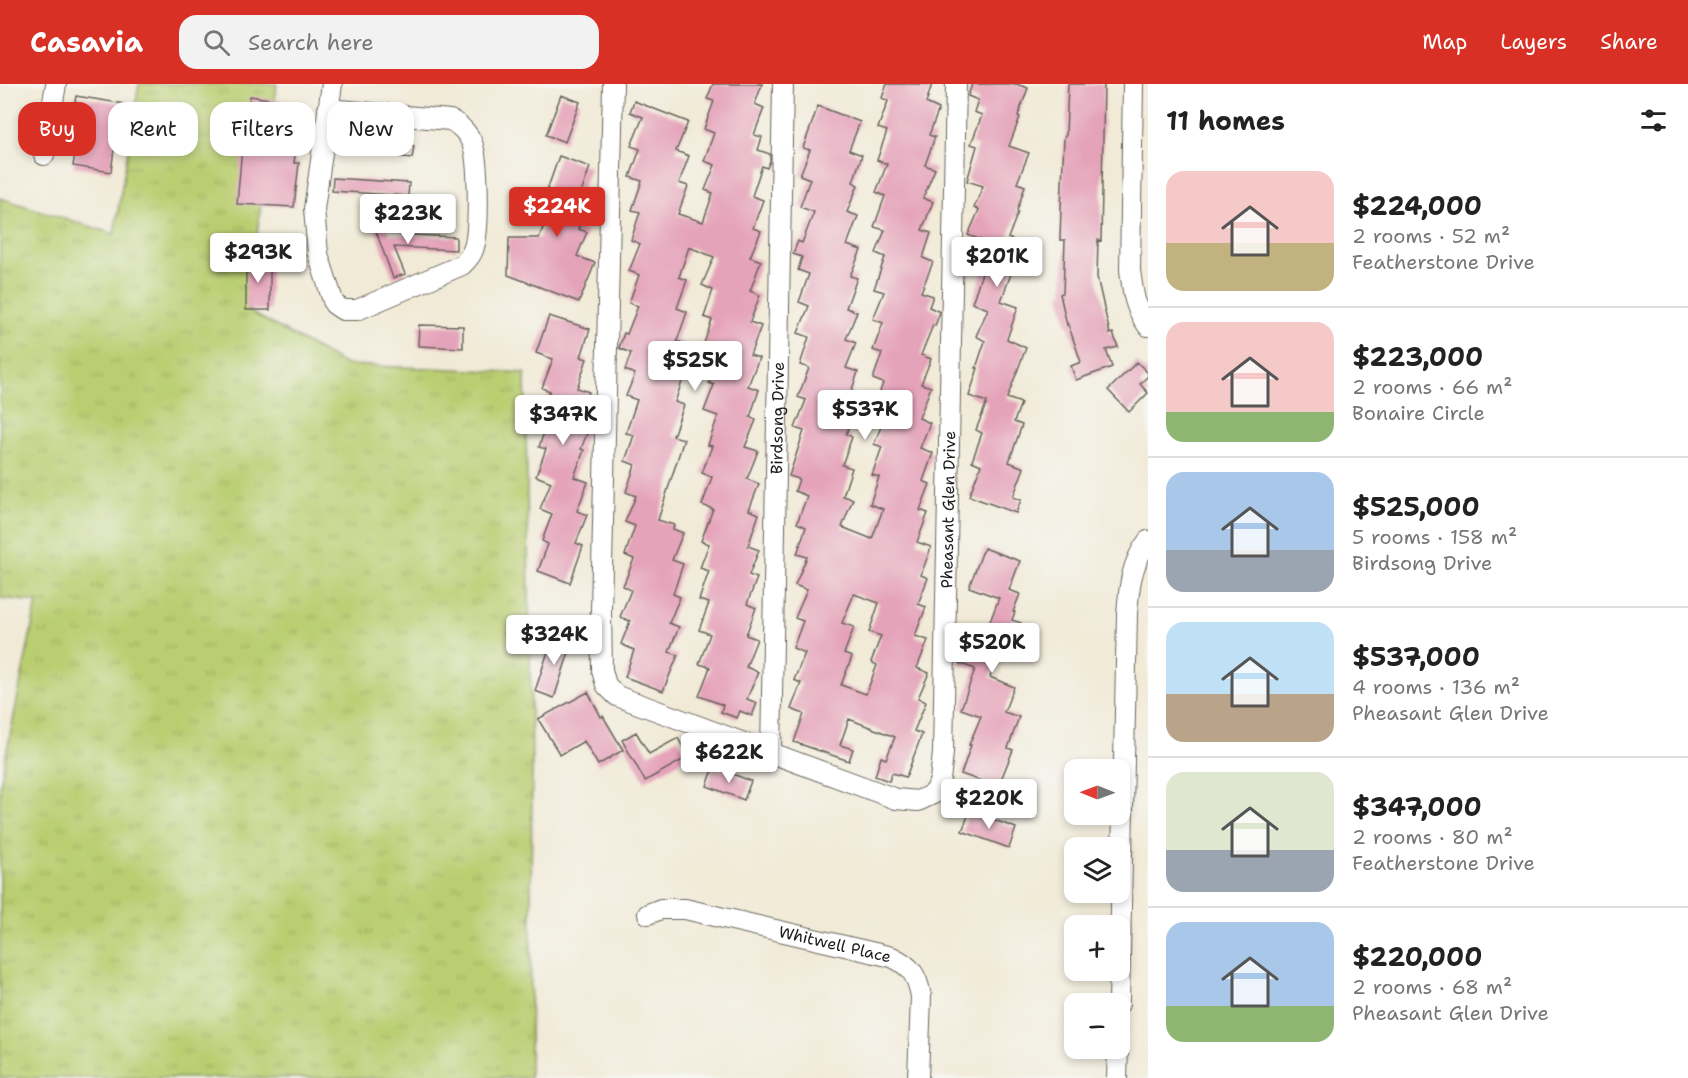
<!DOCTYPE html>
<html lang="en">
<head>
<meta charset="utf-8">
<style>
	:root { --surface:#fff; --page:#f2f2f2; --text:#222; --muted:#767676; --line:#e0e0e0; --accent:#d93025 }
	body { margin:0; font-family:"Shantell Sans",sans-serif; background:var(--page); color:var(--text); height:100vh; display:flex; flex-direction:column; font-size:22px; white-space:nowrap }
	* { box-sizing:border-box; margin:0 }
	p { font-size:20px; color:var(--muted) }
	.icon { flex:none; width:33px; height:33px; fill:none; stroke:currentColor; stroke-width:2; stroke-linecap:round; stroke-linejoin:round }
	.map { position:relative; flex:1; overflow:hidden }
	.panel { display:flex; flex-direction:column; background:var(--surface); width:540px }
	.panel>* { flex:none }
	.banner { position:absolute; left:18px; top:18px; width:570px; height:54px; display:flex; gap:12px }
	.needle { width:39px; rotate:271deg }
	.tools { position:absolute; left:1064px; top:675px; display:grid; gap:12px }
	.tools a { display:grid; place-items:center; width:66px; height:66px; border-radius:12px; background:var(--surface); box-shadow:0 3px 9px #0003; font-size:30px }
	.price { position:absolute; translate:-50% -51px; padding:0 14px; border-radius:6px; background:#fff; color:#222; font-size:20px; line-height:39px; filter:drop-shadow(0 2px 3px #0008) }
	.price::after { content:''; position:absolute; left:50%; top:36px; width:18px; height:14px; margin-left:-9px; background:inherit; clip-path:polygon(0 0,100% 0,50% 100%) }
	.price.current { background:var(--accent); color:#fff }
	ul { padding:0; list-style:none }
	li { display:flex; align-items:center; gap:18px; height:150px; padding:0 18px }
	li+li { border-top:2px solid var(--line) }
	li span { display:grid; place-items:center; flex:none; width:168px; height:120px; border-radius:18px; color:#555 }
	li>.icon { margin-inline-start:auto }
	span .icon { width:72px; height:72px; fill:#fffc; stroke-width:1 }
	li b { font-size:26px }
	h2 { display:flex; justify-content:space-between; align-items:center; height:72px; padding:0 18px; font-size:26px }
	.chip { padding:0 21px; border-radius:18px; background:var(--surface); box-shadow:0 3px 9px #0003; font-size:21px; line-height:54px }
	.chip.current { background:var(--accent); color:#fff }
	header { display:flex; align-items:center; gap:36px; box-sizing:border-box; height:84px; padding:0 30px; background:var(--accent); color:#fff }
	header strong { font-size:28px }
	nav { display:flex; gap:33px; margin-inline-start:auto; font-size:21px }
	.search { width:420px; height:54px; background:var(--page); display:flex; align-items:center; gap:15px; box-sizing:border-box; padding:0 21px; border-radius:18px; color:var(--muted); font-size:22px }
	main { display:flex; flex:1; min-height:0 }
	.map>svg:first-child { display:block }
	.grass { fill:url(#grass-tufts); stroke:#6b7546; stroke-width:1.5 }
	.building { fill:#e5a3b9; fill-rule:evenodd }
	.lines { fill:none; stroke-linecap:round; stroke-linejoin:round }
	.minor-casing { stroke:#67645d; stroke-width:22 }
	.minor { stroke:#fff; stroke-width:20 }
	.labels { text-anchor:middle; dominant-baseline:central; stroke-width:5; stroke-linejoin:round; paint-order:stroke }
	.street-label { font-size:16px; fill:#1c1c1c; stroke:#f6f6f2 }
</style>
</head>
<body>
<header>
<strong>Casavia</strong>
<div class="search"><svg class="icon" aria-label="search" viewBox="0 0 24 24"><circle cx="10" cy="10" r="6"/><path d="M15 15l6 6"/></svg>Search here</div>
<nav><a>Map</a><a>Layers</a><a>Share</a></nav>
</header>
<main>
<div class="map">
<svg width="1148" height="994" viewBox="0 0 1148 994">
	<defs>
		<pattern id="grass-tufts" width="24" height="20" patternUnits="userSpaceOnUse" patternTransform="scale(1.5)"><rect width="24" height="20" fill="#bace71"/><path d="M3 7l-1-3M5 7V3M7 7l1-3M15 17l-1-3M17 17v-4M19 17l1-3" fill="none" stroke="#9fb061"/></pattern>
	</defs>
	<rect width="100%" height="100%" fill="#f6f6f2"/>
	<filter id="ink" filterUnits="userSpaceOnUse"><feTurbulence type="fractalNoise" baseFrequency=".0167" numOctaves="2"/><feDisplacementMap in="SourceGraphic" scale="12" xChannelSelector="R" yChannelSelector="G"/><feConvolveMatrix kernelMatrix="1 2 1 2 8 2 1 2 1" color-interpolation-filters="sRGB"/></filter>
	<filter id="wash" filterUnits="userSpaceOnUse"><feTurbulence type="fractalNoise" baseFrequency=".008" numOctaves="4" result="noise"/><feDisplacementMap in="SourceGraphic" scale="24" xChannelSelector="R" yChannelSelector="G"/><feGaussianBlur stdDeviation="1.35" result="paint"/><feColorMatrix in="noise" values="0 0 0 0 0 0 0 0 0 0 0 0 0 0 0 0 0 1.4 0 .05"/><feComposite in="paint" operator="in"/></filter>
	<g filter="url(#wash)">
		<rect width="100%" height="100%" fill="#f1ead7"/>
		<!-- grass -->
		<path class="grass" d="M139,0H277L247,226L346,281L454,285L525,289L532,680L530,994H0V701L37,518L0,514V114L114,150Z"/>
		<g id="blocks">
			<!-- building -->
			<path class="building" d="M713,0H762L755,20L764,24L754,51L762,53L758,66L770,70V77L767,84L762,82L752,112L763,116L753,144L761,147L750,173L761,177L750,207L760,211L750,238L761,242L750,271L759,274L748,302L759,306L750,333L756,336L745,363L758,367L747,395L759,400L749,426L759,430L748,462L759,466L749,491L757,494L747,520L756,524L746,551L757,555L746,583L758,588L747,615L757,619L752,632L740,627L737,634L721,628L723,621L699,612L710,583L699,580L710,550L699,546L709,519L699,516L709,487L700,484L709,460L701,457L713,425L702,421L712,393L702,389L712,362L708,361L718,332L704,327L714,301L709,299L719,271L702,265L712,236L704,233L713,206L702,201L714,173L689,163L679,193L687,196L677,224L687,228L677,257L685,260L674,289L684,292L675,318L684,321L673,352L684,355L658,436L674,441L673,445L683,449L672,476L683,480L673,510L680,513L669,539L679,543L669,568L678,571L663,607L625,593L634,566L621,560L630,537L620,533L631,506L623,502L634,475L625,471L635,442L625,438L636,412L626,408L635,381L625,377L634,351L626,349L637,316L626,312L635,290L625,286L631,269L619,264L624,249L627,250L638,222L629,219L639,191L629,187L640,160L631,156L640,128L632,126L642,97L630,93L640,65L631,62L643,33L630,28L634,17L688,38L676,67L689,72L679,99L688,102L678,130L703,138L713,109L705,106L715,81L704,77L714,49L704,45L714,17L707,15Z
				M887,0H932L926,19L939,25L929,51L935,53L925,81L935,85L923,114L933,118L922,146L931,149L923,174L933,178L921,208L933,212L929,223L940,228L935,242L933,241L921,271L931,275L921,300L931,303L919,334L930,339L920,364L933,369L923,397L930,400L920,426L928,429L917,458L931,463L921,491L928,494L918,520L926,523L915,552L928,556L917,584L929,589L918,614L926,618L914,647L922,650L906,693L892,689L889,697L875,692L881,673L886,675L895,653L849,635L840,661L853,665L849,677L794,658L804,630L791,625L801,599L794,596L805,569L793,564L803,537L795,534L807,506L795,501L807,473L797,470L806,443L797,439L807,412L795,407L799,395L789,392L804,347L795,344L806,316L798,313L809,284L800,281L809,253L798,249L809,222L799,218L809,190L798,186L802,173L793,170L798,157L802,159L814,128L800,123L810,95L800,91L810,66L803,64L818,22L860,38L849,66L862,71L853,98L858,101L847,128L858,132L847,161L861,166L850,192L857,194L846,224L857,228L846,255L856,259L846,284L858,288L847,320L856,323L846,350L852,353L842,381L852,384L843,412L853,415L842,443L872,455L883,425L870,420L879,393L872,391L882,363L874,360L885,333L873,328L883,299L873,295L882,269L873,266L883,239L873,235L884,208L874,205L885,173L876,169L885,146L874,143L885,112L876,108L887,80L877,76L887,47L878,44L888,17L882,14ZM854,510L879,519L869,548L881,552L871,578L877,581L866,610L841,601L852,573L844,570L854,543L842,539Z
				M972,0H1016L1028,4L1018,32L1020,33L1009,62L1029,69L1017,99L1025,102L1017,127L1018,128L1008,154L1022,160L1001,217L1018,223L1007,255L1026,264L1007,314L1021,319L1014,338L1022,341L1009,378L1024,384L1013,413L1021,416L1016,429L969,412L981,381L972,377L982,349L976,346L987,318L969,312L978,284H976L985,257L976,252L988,225L972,219L982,189L971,185L981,156L968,151L979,126L974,124L983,102L967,97L977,62L971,60L982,31L974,28L978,16L968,12Z
				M1068,0H1104L1101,157L1098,156L1097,193L1110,250L1113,249L1118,263L1106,266L1112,283L1076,296L1071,282L1081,278L1068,240L1067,241L1060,210L1063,209L1065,156H1060L1061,124L1064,54L1066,51Z
				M561,11L580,18L565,58L546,51Z
				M76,12L125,20L118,59L115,58L111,88L73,82L78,52L69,51Z
				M250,12L302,20L294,79H299L294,123L237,120L243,52L240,51L242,39L246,40Z
				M338,54L414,62L412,74L337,66Z
				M559,72L590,83L580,112L589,115L578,145L587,148L577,172L595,179L579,218L508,191L509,154H539L554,115L545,112Z
				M333,94L409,99L408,112L332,107Z
				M384,135L390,150L456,153V166L394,163L405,190L393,194L373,139Z
				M246,174H270V226H246Z
				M549,232L590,245L581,273L587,275L577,304L589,308L579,334L591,339L581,365L584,366L574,393L588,398L577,427L587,431L576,459L583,462L570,499L538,487L548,460L542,457L552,430L540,425L551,398L536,392L546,365L539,363L548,336L540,333L550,307L542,304L553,275L536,269Z
				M419,241L463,242V264L418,262Z
				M1137,278L1148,289V292L1140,300L1148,309L1129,328L1108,306Z
				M984,464L1020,477L1009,506L1020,510L1013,528H1015L1012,536L1021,539L1016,552L1008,549L990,593L1014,603L1004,628L1019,633L1008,664L1013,666L998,703L961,690L971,661H969L981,632L961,625L975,585L959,579L965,564L978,569L999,514L969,503Z
				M554,549L573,556L554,614L535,607Z
				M588,608L601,633L603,632L623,666L598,681L584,657L560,671L538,635Z
				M636,648L649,670L678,654L688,673L645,697L622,656Z
				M714,683L751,697L744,716L707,702Z
				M970,727L1016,744L1009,764L962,747Z"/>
		</g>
	</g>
	<g filter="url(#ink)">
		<use href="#blocks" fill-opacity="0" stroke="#67645d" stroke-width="1.5"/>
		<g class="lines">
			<!-- minor casing -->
			<g class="minor-casing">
				<g id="minor">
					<path id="s1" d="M613,0L601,527L602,586L606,601L617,612L896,715L918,717L935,709L940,696L943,669L956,0"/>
					<path d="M1133,0L1130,186C1133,209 1134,223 1148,242"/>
					<path d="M328,25L450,36C459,40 468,49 472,59C479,75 480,149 473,166C471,172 466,177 462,181L357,226H343L334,220L318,170L314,125L332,0"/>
					<path d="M44,71L56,0"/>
					<path id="s2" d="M771,668L783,0"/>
					<path id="s3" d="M648,830L661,825H685L892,873C911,882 917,891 921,912L918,994"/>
					<path d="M1119,920L1127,530C1129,503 1131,480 1148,457"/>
					<path d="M1117,994L1118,964"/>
				</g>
			</g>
			<!-- minor -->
			<use href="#minor" class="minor"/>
		</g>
	</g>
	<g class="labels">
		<!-- street labels -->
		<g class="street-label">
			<text stroke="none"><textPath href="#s2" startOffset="334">Birdsong Drive</textPath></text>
			<text stroke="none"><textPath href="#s1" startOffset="1240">Pheasant Glen Drive</textPath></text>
			<text stroke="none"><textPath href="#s3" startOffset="192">Whitwell Place</textPath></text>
		</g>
	</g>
</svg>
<div class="tools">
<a><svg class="needle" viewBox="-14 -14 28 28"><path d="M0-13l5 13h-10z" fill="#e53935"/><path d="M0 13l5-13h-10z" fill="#767676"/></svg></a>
<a><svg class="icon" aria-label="layers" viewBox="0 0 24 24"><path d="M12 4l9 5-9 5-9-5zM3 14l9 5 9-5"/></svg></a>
<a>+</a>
<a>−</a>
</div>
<b class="price current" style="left:557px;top:154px">$224K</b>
<b class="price" style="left:408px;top:161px">$223K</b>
<b class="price" style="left:258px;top:200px">$293K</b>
<b class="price" style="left:997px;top:204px">$201K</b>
<b class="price" style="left:695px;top:308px">$525K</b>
<b class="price" style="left:865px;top:357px">$537K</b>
<b class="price" style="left:563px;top:362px">$347K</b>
<b class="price" style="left:554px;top:582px">$324K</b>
<b class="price" style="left:992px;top:590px">$520K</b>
<b class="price" style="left:729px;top:700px">$622K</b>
<b class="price" style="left:989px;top:746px">$220K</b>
<div class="banner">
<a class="chip current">Buy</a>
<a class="chip">Rent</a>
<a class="chip">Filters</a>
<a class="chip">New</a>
</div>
</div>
<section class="panel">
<h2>11 homes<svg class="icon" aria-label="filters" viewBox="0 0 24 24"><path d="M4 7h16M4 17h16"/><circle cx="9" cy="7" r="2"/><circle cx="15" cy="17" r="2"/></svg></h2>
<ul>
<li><span style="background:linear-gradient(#f6c9c9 60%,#c2b280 0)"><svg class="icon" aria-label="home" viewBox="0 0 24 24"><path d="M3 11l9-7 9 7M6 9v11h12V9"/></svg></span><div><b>$224,000</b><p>2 rooms · 52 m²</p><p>Featherstone Drive</p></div></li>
<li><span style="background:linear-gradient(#f6c9c9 75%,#8fb573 0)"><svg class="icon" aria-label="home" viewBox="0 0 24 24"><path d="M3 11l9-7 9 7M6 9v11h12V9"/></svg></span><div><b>$223,000</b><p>2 rooms · 66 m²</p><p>Bonaire Circle</p></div></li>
<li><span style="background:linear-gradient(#a9c7e8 65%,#9aa5b1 0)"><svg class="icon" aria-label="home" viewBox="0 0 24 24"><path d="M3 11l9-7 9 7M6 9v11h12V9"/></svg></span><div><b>$525,000</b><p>5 rooms · 158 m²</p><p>Birdsong Drive</p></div></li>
<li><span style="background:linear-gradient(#bfe0f5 60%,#b9a48a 0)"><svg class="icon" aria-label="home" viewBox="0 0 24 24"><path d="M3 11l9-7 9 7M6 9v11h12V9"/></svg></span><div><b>$537,000</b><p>4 rooms · 136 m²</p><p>Pheasant Glen Drive</p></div></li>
<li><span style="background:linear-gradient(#dfe7d0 65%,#9aa5b1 0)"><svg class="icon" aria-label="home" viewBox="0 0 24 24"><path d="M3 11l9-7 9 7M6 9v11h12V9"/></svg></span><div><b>$347,000</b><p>2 rooms · 80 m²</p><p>Featherstone Drive</p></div></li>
<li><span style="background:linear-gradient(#a9c7e8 70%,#8fb573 0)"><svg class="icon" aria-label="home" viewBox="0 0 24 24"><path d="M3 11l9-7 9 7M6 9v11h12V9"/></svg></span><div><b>$220,000</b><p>2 rooms · 68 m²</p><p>Pheasant Glen Drive</p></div></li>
</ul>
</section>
</main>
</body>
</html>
